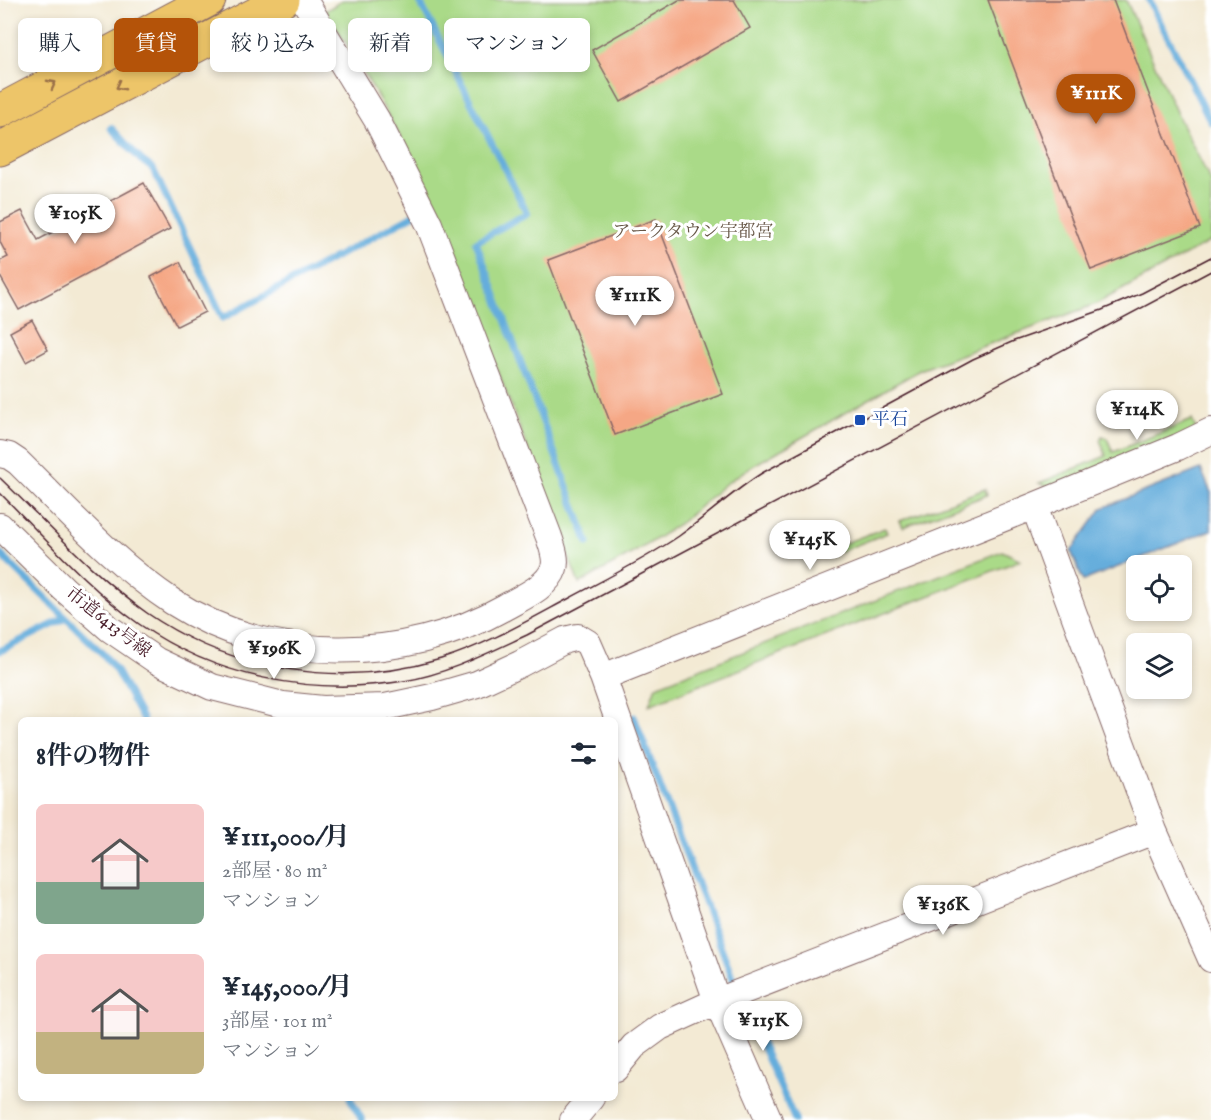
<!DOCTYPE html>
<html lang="ja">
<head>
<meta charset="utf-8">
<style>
	:root { --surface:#fff; --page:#f6f6f7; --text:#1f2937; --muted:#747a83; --accent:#b45309 }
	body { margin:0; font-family:"IM FELL English","Noto Serif JP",serif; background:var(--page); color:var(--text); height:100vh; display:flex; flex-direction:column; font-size:22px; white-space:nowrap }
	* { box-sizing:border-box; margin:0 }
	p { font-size:20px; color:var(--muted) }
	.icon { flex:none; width:33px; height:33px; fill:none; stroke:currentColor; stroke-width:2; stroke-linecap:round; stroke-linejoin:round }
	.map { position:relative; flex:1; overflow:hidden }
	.side { position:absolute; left:18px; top:717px; width:600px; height:384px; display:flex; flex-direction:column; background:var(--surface); border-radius:9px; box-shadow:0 3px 9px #0003 }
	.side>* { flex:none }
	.top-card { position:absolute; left:18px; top:18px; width:600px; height:54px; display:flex; gap:12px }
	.tools { position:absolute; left:1126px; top:555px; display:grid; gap:12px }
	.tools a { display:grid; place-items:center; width:66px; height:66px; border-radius:9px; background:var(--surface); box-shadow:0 3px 9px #0003; font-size:30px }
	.price { position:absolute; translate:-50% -51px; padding:0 14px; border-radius:21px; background:#fff; color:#222; font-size:20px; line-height:39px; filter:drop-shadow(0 2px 3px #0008) }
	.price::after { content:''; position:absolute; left:50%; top:36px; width:18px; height:14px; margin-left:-9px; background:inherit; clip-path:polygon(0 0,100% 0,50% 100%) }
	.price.on { background:var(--accent); color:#fff }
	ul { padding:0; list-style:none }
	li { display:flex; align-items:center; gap:18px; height:150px; padding:0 18px }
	li span { display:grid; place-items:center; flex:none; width:168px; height:120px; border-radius:9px; color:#555 }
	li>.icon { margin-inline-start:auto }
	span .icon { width:72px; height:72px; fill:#fffc; stroke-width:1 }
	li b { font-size:26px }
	h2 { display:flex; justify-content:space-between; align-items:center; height:72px; padding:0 18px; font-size:26px }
	.chip { padding:0 21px; border-radius:9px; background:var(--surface); box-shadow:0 3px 9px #0003; font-size:21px; line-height:54px }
	.chip.on { background:var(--accent); color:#fff }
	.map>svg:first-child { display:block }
	.green { fill:#aada88; stroke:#7a7c5a; stroke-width:1.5 }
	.water { fill:#65addc; stroke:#586684; stroke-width:1.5 }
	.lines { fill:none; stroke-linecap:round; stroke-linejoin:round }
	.stream { stroke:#65addc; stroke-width:7 }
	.building { fill:#f5a785 }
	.minor-casing { stroke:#856666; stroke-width:28 }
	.major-casing { stroke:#856666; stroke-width:35 }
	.minor { stroke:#fff; stroke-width:26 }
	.major { stroke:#edc569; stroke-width:33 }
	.tram { stroke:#4a1f2b; stroke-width:1.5 }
	.oneway { stroke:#9c724a }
	.transit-dot { fill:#1a4fb4; stroke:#fff; stroke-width:2 }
	.labels { text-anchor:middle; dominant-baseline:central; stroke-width:6; stroke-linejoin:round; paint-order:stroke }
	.park-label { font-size:18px; fill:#675747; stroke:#fff }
	.transit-label { font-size:18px; fill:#164399; stroke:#fff; text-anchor:start }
	.street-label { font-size:18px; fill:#4a1f2b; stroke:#fff }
</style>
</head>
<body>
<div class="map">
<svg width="1211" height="1120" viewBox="0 0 1211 1120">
	<rect width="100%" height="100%" fill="#fff"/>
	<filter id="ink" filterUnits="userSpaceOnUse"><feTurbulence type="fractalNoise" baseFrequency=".0167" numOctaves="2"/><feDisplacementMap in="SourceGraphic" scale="12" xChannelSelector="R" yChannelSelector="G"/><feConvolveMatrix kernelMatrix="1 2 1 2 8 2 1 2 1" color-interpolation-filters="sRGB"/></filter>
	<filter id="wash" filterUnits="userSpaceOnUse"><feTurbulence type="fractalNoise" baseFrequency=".008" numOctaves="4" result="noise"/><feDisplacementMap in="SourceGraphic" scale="24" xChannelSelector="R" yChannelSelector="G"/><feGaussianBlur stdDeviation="1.35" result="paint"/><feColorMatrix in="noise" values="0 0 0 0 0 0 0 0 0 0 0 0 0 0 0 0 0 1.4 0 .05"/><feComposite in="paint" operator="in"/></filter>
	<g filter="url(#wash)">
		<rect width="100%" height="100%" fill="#f3ead4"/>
		<!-- green -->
		<path class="green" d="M343,0H1126L1177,114L1211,182V241L1096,304L920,370L749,468L724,485L683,521L650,543L579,584L447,237L407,149L355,57L325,11Z
			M1192,420L1197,431L1054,490L1039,483L1106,456L1100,440L1102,436L1107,438L1113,452Z
			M985,489L987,495L903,527L900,521Z
			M885,528L887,533L839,552L837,546Z
			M1002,551L1021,560L649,705L656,686Z"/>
		<!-- water -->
		<path class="water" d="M1201,469L1211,493V530L1083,581L1071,551L1102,508Z"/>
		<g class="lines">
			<!-- stream -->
			<path class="stream" d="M419,0L527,213L476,242L588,543
				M1149,0L1211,122
				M111,128L141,160L153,169L223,318L417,213
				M0,554L104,655L115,669L143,720
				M0,651L66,618
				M634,717L735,984
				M747,1012L795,1120
				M350,1098L362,1120"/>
		</g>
		<g id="blocks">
			<!-- building -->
			<path class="building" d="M679,0H734L750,28L621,102L592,50Z
				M988,0H1113L1200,228L1091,270Z
				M144,183L170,229L19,310L0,276V261L8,257L0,242V222L22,211L38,240Z
				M656,219L723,394L615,435L548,260Z
				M180,262L205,312L177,326L151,277Z
				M32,320L48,350L26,362L10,332Z"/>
		</g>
	</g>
	<g filter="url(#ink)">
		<use href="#blocks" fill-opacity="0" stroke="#856666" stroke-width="1.5"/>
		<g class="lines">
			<!-- minor casing -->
			<g class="minor-casing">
				<path id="minor" d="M1211,431L1178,447L1034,506L1154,831L1211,959
					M0,454L9,456L18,462C67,510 115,564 173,602C271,665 404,664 505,607C521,598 548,587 554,568C557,559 552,546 549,537L429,224L377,120L304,0
					M0,526L64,589L110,629L157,661L212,687L283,705L323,709L385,707L432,697L477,684L520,664L565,640L578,637L588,643L603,677L717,1001L769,1120
					M603,677L1034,506
					M615,1069L634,1046L660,1027L715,1002L1154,831
					M573,1120L591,1098"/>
			</g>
			<!-- major casing -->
			<g class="major-casing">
				<path id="major" d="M0,111L209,0
					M0,149L283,0"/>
			</g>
			<!-- minor -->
			<use href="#minor" class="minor"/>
			<!-- major -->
			<use href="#major" class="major"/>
			<!-- tram -->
			<path class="tram" d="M0,478C47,523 93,575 147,613C232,672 342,689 441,659C486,645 527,621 568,599C605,579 644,560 679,536C707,516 732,492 762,473L973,359L1014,341L1102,310L1142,293L1211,257
				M0,493C43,536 90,590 139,624C216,678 312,696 404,681C447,674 488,653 527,635L1211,271"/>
		</g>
		<!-- one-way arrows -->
		<defs><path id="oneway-chevron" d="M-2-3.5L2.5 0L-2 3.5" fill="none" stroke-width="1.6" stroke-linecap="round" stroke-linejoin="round" transform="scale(1.5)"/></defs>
		<g class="oneway">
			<use href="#oneway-chevron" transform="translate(52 84) rotate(-28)"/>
			<use href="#oneway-chevron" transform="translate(120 86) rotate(152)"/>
		</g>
	</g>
	<!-- markers -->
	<rect class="transit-dot" x="854" y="414" width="12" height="12" rx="3"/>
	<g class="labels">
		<!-- park labels -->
		<g class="park-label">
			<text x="693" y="232">アークタウン宇都宮</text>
		</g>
		<!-- transit labels -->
		<g class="transit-label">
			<text x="872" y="420">平石</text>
		</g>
		<!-- street labels -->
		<g class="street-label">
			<text transform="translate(108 623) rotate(38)">市道6413号線</text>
		</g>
	</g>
</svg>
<div class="tools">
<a><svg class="icon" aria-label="locate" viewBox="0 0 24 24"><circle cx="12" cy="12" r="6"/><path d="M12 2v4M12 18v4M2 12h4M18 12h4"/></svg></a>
<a><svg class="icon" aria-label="layers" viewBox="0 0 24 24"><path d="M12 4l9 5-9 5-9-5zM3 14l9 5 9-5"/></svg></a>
</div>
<b class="price on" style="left:1096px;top:125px">¥111K</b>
<b class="price" style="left:75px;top:245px">¥105K</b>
<b class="price" style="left:635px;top:327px">¥111K</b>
<b class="price" style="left:1137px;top:441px">¥114K</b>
<b class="price" style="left:810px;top:571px">¥145K</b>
<b class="price" style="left:274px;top:680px">¥196K</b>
<b class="price" style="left:943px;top:936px">¥136K</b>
<b class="price" style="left:763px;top:1052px">¥115K</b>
<div class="top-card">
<a class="chip">購入</a>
<a class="chip on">賃貸</a>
<a class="chip">絞り込み</a>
<a class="chip">新着</a>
<a class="chip">マンション</a>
</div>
<section class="side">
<h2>8件の物件<svg class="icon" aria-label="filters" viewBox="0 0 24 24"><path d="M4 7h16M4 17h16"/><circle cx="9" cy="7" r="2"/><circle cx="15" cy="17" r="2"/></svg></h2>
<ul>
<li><span style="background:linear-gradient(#f6c9c9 65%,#7fa58c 0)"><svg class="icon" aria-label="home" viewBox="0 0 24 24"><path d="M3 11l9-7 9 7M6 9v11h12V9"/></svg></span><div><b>¥111,000/月</b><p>2部屋 · 80 m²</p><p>マンション</p></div></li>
<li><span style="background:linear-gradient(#f6c9c9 65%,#c2b280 0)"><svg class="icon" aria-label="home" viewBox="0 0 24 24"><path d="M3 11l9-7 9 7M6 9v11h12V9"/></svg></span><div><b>¥145,000/月</b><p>3部屋 · 101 m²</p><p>マンション</p></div></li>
</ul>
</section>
</div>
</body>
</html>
